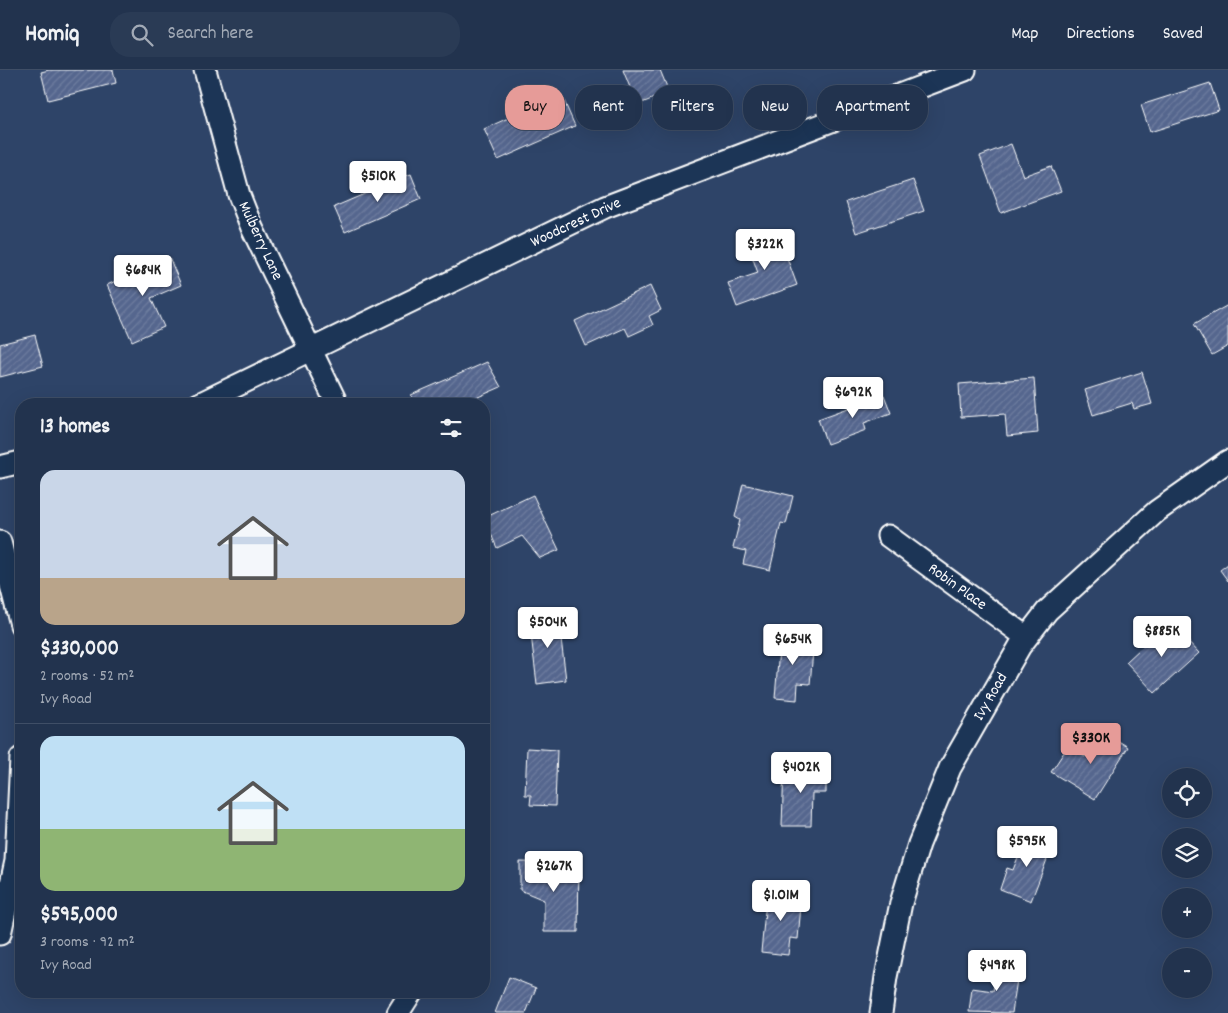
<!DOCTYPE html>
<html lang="en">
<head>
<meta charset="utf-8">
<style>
	:root { --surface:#22334e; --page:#2a3b55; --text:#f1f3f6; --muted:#a2aab6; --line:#3f4e66; --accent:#e69b98 }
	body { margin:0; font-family:Dekko,sans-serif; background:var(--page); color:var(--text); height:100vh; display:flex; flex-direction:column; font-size:19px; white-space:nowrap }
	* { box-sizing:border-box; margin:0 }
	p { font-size:16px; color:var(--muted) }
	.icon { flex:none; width:28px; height:28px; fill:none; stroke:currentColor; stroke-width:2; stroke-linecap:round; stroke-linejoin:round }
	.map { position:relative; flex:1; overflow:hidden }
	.details { position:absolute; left:15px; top:328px; width:475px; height:600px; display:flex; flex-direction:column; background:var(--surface); border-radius:20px; box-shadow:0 5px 20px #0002,0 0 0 1px var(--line) }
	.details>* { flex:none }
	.guide { position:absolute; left:505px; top:15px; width:475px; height:45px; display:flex; gap:10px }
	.controls { position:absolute; left:1162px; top:698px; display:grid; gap:10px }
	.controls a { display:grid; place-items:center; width:50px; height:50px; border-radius:50%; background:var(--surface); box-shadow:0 5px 20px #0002,0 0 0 1px var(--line); font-size:25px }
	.price { position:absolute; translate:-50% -42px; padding:0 11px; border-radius:5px; background:#fff; color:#222; font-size:16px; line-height:32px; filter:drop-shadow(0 1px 2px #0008) }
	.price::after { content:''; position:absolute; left:50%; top:30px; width:15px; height:11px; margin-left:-8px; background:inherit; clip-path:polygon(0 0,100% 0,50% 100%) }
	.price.active { background:var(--accent); color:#111 }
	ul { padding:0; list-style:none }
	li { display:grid; align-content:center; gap:10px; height:265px; padding:0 25px }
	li+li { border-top:1px solid var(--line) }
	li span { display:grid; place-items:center; height:155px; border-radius:15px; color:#555 }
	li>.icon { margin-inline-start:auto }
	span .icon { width:90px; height:90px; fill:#fffc; stroke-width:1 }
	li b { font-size:21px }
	h2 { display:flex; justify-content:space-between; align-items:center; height:60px; padding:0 25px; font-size:21px }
	.pill { padding:0 18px; border-radius:20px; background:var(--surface); box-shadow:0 5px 20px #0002,0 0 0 1px var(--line); font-size:18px; line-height:45px }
	.pill.active { background:var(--accent); color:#111 }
	header { display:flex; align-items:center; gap:30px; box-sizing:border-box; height:70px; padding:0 25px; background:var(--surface); border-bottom:1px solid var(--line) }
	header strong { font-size:24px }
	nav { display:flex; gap:28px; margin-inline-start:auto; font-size:18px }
	.search { width:350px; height:45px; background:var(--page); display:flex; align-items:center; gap:12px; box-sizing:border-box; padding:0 18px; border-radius:20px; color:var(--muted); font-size:19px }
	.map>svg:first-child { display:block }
	.building { fill:url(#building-hatch); stroke:#fff }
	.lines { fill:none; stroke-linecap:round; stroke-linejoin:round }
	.minor-casing { stroke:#fff; stroke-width:25 }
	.minor { stroke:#1d3557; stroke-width:21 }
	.labels { text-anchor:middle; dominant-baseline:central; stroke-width:4; stroke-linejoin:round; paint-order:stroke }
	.street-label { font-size:16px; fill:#fff; stroke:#1d3557 }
</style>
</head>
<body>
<header>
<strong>Homiq</strong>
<div class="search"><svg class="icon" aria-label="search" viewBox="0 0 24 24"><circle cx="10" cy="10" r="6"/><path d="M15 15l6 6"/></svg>Search here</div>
<nav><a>Map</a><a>Directions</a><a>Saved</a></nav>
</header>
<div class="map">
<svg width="1228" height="943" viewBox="0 0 1228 943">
	<defs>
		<pattern id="building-hatch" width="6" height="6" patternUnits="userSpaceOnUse" patternTransform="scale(1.25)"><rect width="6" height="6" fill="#55668e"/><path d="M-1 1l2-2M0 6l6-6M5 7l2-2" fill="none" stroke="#6e7d9f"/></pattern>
	</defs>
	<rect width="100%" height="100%" fill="#2e4468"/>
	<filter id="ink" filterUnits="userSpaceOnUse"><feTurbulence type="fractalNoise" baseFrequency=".02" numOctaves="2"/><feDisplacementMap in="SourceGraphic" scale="10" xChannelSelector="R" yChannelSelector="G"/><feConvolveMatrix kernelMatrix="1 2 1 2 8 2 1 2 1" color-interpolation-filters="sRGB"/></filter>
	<g filter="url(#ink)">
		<!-- building -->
		<path class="building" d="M49,0H113L116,13L48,30L41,2Z
			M623,0H660L669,22L637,35Z
			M1210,13L1219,40L1150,62L1141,35Z
			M561,24L575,56L498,90L484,59Z
			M1011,74L1023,106L1051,96L1061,121L1001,143L980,86Z
			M411,104L421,129L345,162L334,137Z
			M913,110L924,141L856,163L846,132Z
			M777,161L797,215L737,237L728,213L758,203L747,172Z
			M169,187L181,215L151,228L164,257L132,271L107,215Z
			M650,216L661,240L649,246L653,255L629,266L625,258L586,276L575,251Z
			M1228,235V276L1212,285L1194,254Z
			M35,265L43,296L0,307V274Z
			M487,292L501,317L462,334H415L411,325Z
			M1142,302L1152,334L1134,339L1132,333L1093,345L1085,320Z
			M1034,308L1038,363L1007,366L1005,344L961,347L959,314Z
			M884,325L891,343L864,353L866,360L827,374L818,349Z
			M743,414L793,426L786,454L781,453L770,500L743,494L746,481L733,478L740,450L735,447Z
			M533,425L559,480L540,488L522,466L497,478L484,448Z
			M1228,494V511L1220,500Z
			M558,544L566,610L537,614L529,548Z
			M1173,555L1199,583L1155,623L1126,592L1157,563L1160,567Z
			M780,567L814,570L810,614L798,613L797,630L775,628Z
			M1101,660L1128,677L1095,729L1051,702L1068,676L1085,687Z
			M527,678L557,680L555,736L530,735L531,725H525Z
			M784,696L826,698V723H812L811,756H782Z
			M1027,764L1053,774L1031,831L1000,819L1007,798L1013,800Z
			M520,792L579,793L578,862H544V830L520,820Z
			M767,821L802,824L798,869L790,868L788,885L761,882Z
			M997,893L1019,896L1012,943L969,942L972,918L993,921Z
			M509,907L536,918L526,943H495Z"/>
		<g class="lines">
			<!-- minor casing -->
			<g class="minor-casing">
				<path id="minor" d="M205,0L239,125L252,158L337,334
					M199,334L605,137L965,0
					M0,397L21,392
					M888,466L1026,567
					M0,472L21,555
					M0,864L16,791L21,688
					M398,943L412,921
					M881,943L886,907L901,833L919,774L950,698L1020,576L1047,541L1157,441L1228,391"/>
			</g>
			<!-- minor -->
			<use href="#minor" class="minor"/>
		</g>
	</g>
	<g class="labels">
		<!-- street labels -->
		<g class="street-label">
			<text transform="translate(576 153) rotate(-25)">Woodcrest Drive</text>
			<text transform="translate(260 171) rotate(65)">Mulberry Lane</text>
			<text transform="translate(957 517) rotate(36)">Robin Place</text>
			<text transform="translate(991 627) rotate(-60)">Ivy Road</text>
		</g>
	</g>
</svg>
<div class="controls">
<a><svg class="icon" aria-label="locate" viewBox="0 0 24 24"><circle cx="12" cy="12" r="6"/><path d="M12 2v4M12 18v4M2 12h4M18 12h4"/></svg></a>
<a><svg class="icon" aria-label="layers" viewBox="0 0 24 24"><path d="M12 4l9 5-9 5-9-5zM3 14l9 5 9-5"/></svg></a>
<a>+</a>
<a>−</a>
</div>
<b class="price" style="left:378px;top:133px">$510K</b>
<b class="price" style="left:765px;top:201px">$322K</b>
<b class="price" style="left:143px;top:227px">$684K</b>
<b class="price" style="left:853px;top:349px">$692K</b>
<b class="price" style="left:548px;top:579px">$504K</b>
<b class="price" style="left:1162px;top:588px">$885K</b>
<b class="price" style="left:793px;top:596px">$654K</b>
<b class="price active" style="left:1091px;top:695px">$330K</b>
<b class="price" style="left:801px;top:724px">$402K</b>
<b class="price" style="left:1027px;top:798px">$595K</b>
<b class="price" style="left:554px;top:823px">$267K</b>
<b class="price" style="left:781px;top:852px">$1.01M</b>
<b class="price" style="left:997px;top:922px">$498K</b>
<div class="guide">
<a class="pill active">Buy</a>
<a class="pill">Rent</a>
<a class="pill">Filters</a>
<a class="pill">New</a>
<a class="pill">Apartment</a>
</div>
<section class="details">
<h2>13 homes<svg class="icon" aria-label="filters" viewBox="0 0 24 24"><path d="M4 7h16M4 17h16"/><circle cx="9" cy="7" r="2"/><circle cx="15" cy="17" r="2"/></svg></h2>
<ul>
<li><span style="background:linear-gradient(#c9d6e8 70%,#b9a48a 0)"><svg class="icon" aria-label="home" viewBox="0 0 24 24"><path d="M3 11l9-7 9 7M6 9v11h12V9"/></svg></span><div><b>$330,000</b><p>2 rooms · 52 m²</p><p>Ivy Road</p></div></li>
<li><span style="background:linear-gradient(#bfe0f5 60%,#8fb573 0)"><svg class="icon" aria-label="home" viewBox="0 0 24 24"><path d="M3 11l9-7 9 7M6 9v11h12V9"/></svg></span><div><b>$595,000</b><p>3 rooms · 92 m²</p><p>Ivy Road</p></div></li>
</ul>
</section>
</div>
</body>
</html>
